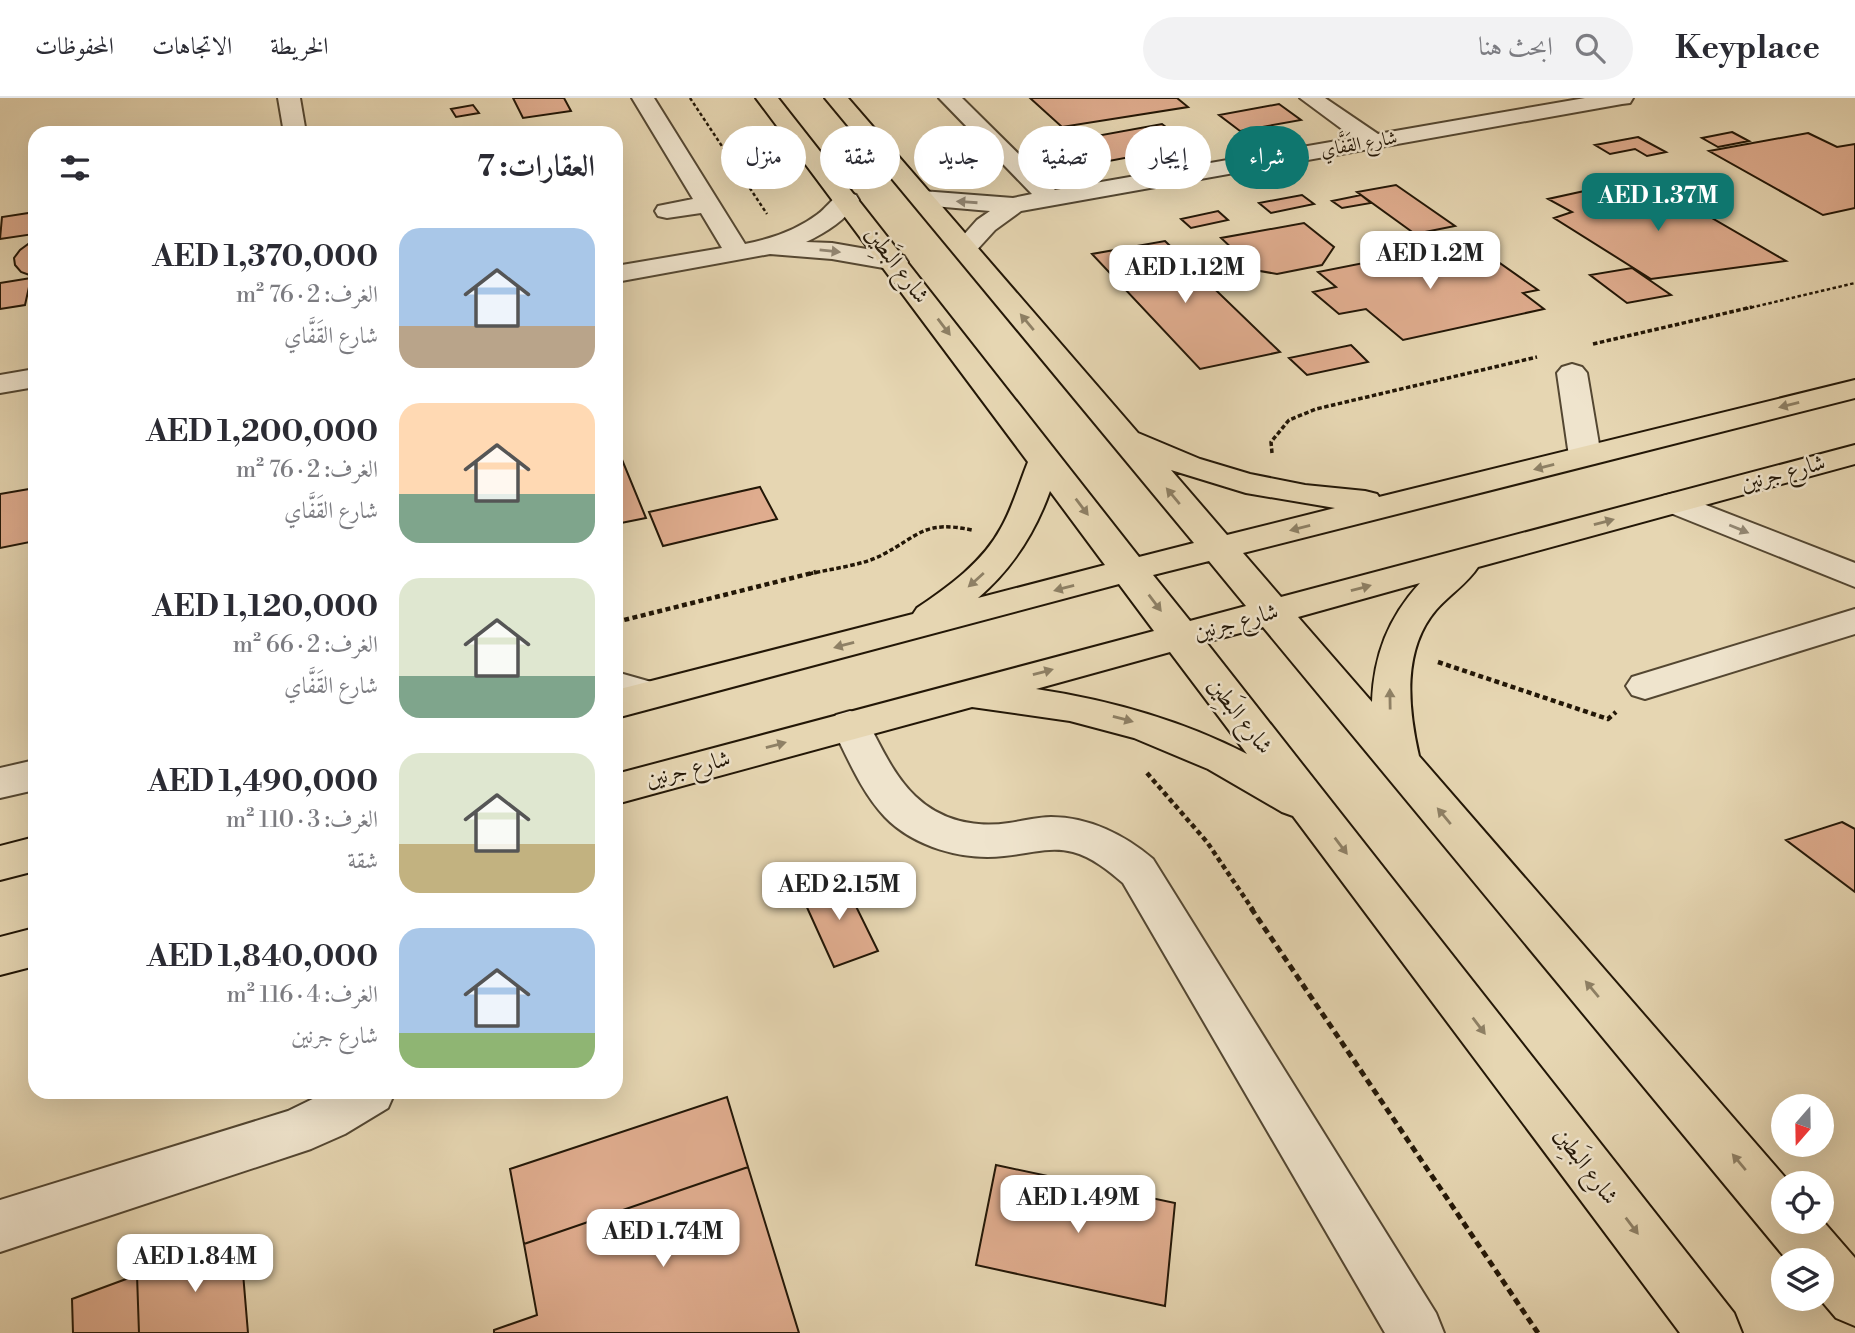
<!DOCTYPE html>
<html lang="ar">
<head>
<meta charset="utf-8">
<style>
	:root { --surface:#fff; --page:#f2f2f3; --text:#2b2b33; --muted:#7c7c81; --line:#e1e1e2; --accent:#0f766e }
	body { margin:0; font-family:"Libre Bodoni",Amiri,serif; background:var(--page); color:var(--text); direction:rtl; height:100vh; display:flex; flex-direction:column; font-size:26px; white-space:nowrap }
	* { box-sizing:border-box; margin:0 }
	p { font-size:23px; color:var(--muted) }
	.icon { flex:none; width:38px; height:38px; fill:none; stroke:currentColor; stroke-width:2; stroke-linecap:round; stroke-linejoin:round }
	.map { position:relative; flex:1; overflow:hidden; direction:ltr }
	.side { position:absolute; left:28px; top:28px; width:595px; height:973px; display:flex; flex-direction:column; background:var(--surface); border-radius:21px; box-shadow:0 7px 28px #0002; direction:rtl }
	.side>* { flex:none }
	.guide { position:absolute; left:644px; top:28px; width:665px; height:63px; direction:rtl; display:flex; gap:14px }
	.needle { width:46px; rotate:200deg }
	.tools { position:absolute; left:1771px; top:996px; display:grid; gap:14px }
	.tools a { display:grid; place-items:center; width:63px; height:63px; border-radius:50%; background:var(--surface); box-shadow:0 7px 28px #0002; font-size:35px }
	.price { position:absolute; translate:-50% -60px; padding:0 16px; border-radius:14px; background:#fff; color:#222; font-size:23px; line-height:46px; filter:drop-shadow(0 2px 4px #0008) }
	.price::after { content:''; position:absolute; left:50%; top:42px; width:21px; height:16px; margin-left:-10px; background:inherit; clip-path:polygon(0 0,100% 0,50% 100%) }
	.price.active { background:var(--accent); color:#fff }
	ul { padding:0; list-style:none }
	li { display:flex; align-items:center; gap:21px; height:175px; padding:0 28px }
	li span { display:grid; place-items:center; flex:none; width:196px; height:140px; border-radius:21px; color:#555 }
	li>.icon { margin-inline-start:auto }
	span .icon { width:84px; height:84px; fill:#fffc; stroke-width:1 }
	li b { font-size:30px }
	h2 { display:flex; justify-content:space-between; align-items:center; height:84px; padding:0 28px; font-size:30px }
	.tag { padding:0 24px; border-radius:32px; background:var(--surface); box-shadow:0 7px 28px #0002; font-size:24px; line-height:63px }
	.tag.active { background:var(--accent); color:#fff }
	header { display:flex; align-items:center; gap:42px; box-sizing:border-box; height:98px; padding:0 35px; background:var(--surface); border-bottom:2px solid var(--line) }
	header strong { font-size:33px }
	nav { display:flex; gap:38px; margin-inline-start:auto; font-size:24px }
	.search { width:490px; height:63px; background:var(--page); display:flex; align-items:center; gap:18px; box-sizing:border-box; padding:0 24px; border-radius:38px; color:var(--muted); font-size:26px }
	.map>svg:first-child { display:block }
	.building { fill:#dfac8e; stroke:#231707; stroke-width:2 }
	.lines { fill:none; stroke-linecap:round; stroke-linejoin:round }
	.minor-casing { stroke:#544732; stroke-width:4 }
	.major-casing { stroke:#231707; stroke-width:4 }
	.path-far3 { stroke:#231707; stroke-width:2.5; stroke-dasharray:3.5 2.5; stroke-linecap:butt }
	.path-far2 { stroke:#231707; stroke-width:3.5; stroke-dasharray:4.5 2.5; stroke-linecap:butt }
	.path-far1 { stroke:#231707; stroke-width:4.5; stroke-dasharray:5 3.5; stroke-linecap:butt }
	.path { stroke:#231707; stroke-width:5; stroke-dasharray:7 4.5; stroke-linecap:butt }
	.minor { fill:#efe4cd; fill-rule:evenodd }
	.major { fill:#e6d6b2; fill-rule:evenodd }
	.oneway { fill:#938874 }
	.oneway2 { fill:#8e8065 }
	.labels { text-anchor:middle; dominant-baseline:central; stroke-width:5; stroke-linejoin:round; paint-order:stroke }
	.far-street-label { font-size:19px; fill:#231707; stroke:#efe4cd }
	.street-label { font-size:23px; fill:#231707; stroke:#efe4cd }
</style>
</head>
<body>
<header>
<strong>Keyplace</strong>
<div class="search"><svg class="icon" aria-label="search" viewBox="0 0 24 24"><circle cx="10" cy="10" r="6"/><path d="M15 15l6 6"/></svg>ابحث هنا</div>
<nav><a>الخريطة</a><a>الاتجاهات</a><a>المحفوظات</a></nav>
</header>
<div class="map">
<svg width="1855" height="1235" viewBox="0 0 1855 1235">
	<rect width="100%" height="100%" fill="#e6d6b2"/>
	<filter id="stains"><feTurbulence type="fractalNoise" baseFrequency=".00286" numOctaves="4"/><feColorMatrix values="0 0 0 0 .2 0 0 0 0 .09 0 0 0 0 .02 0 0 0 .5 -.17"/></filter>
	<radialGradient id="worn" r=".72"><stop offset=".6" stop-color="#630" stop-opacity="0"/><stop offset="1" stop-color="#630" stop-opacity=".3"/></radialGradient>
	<!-- building -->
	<path class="building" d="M513,0H564L571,13L523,20Z
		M1030,0H1177L1188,9L1062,29Z
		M1279,6L1301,22L1240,33L1219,17Z
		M473,7L479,15L456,19L451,11Z
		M1162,26L1184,43L1160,47L1167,52L1088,67L1081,61L1055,66L1036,49Z
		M1732,34L1749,43L1718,49L1702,40Z
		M1808,35L1837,49L1855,46V110L1823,117L1709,53Z
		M1638,39L1666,54L1647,58L1635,51L1610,56L1595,47Z
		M1616,86L1636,101L1667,94L1786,163L1651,181L1554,120L1572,114L1548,101Z
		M1396,87L1455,128L1415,136L1357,94Z
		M1302,97L1314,106L1271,115L1259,105Z
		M1361,97L1371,105L1342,110L1332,103Z
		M1218,113L1228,122L1191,130L1181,121Z
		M35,114L34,136L0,141L2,119Z
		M1304,125L1334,149L1322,167L1277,176L1237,169L1223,159L1237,155L1221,140Z
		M35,141V179L21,174L15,167L14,160L20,152Z
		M1165,143L1280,254L1200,271L1092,156Z
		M1470,144L1538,192L1523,195L1544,211L1403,242L1366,211L1339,216L1313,194L1336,189L1318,174Z
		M1632,170L1671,197L1627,205L1590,177Z
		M31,180L25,207L0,211V185Z
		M1351,247L1368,264L1307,277L1289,260Z
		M616,347L646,420L616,426Z
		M760,389L777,421L663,448L649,414Z
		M35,390V443L0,450V396Z
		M1842,724L1855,731V794L1786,742Z
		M842,780L878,853L834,869L800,794Z
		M727,999L748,1069L524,1146L510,1071Z
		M996,1067L1175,1105L1165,1208L976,1167Z
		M748,1069L799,1235H494V1232L537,1217L524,1146Z
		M240,1139L248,1235H139L137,1177Z
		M137,1177L139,1235H73L72,1201Z"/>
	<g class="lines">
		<!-- minor casing -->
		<g class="minor-casing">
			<path id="minor" d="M278,0H300L306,35H284Z
				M632,0H654L745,146C771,141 797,132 818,116C825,111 832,101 839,97C844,94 850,95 856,97L859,102C846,122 827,134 806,144L832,145L895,156L904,158L908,164L904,170L895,172L832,161L770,156L616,184V168L722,150L701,115L667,120L658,118L655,113L658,108L693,101Z
				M939,0H962L1055,92L1354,40L1300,0H1325L1378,36L1585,0H1633L1630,5L1622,6L1021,113L995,132L974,155L965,158L956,155L952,150L977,122L990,113L922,107L913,105L910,100L913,95L922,93L1013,100L1032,96Z
				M1572,266L1582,269L1587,275L1601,358L1596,365L1585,367L1574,365L1569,358L1557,275L1562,269Z
				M35,271V289L0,295V277Z
				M1675,395L1855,465V489L1663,412L1659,405L1663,398Z
				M1855,511V536L1645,601L1632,597L1626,588L1632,579Z
				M616,574L662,587L668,597L662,607L649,610L616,600Z
				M850,613L864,617C879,644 892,676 915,698C941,723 975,730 1009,725C1023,723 1037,719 1051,719C1089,719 1125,737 1153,761L1436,1215L1444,1235H1385L1123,785C1109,773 1092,759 1073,754C1049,748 1028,756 1004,758C964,763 914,749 885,719C861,694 847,658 831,627L836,617Z
				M35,662V692L0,700V670Z
				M327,994H395L388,1010L345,1036L311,1051L0,1154V1102L288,1013Z"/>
		</g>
		<!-- major casing -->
		<g class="major-casing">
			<path id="major" d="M756,0H778L1139,459L1194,445L825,0H848L1138,335L1200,361L1250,376L1305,387L1365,393L1377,396L1379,399L1855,282V300L1243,455L1281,499L1855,347V366L1478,469C1468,485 1449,497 1436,512C1402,552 1408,610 1419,658L1790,1085H1783V1124L1822,1122L1855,1160V1228L1836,1220L1819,1200H1822V1162H1787L1263,529L1206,544L1734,1215L1742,1235H1680L1293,718L1282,714L1208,671L1134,640L1070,623L972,609L616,706V676L1154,533L1119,486L616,620V592L913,516L917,510C948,489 983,464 1001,430C1013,409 1019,386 1028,364ZM1171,372L1246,395L1335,410L1227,437ZM1050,393L1105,467L978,500C1012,471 1035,435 1050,393ZM1209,463L1246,508L1190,523L1153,477ZM1420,485C1388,520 1374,557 1372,604L1298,519ZM1170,554L1247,656C1181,622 1109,602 1036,591Z
				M35,739V773L0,782V748Z
				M35,830V868L0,877V839Z"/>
		</g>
		<!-- path-far3 -->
		<path class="path-far3" d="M690,0L767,116
			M1745,211L1855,185"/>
		<!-- path-far2 -->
		<path class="path-far2" d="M1593,246L1752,209
			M1272,355L1271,344L1289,322L1316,311L1537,259
			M809,476C830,471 864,467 882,457C920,437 924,422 972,432"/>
		<!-- path-far1 -->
		<path class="path-far1" d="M616,524L816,474
			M1438,564L1608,621L1616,614
			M1147,675L1207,744L1253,812"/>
		<!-- path -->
		<path class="path" d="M1251,810L1538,1235"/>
		<!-- minor -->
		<use href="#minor" class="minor"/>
		<!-- major -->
		<use href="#major" class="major"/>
	</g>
	<!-- one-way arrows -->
	<defs><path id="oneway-solid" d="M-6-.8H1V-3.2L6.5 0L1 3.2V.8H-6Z" transform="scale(1.75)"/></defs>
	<g class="oneway">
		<use href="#oneway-solid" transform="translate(967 104) rotate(-176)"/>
		<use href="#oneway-solid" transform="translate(830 153) rotate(6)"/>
		<use href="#oneway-solid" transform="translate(1739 431) rotate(22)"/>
	</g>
	<g class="oneway2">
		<use href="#oneway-solid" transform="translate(1027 224) rotate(-130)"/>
		<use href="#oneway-solid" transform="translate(944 229) rotate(53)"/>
		<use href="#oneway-solid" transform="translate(1789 307) rotate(166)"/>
		<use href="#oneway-solid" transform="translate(1544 369) rotate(166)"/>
		<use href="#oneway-solid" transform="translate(1173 398) rotate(-130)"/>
		<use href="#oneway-solid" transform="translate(1082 409) rotate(53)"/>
		<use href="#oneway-solid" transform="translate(1604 424) rotate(-15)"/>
		<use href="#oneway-solid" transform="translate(1300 430) rotate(166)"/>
		<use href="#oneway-solid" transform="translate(976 482) rotate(138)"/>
		<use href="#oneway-solid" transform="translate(1064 490) rotate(165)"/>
		<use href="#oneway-solid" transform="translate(1361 490) rotate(-15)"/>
		<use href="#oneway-solid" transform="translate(1155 505) rotate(53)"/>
		<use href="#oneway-solid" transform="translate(844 547) rotate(165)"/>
		<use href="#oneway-solid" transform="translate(1043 574) rotate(-15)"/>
		<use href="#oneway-solid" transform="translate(1390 601) rotate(-91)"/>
		<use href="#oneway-solid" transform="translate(1123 621) rotate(15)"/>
		<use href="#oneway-solid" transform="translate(776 647) rotate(-15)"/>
		<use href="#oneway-solid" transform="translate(1444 718) rotate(-130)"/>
		<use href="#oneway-solid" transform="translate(1341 748) rotate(53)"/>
		<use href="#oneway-solid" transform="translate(1592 891) rotate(-130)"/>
		<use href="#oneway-solid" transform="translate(1479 928) rotate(53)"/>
		<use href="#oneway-solid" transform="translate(1739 1064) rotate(-130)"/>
		<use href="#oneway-solid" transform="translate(1632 1128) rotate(53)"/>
	</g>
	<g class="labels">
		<!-- far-street labels -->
		<g class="far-street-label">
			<text transform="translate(1359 46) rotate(-10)">شارع القَفَّاي</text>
		</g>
		<!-- street labels -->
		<g class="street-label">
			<text transform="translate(897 167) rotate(53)">شارع البَطِين</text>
			<text transform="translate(1783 375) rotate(-15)">شارع جرنين</text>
			<text transform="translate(1236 524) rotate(-15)">شارع جرنين</text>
			<text transform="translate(1240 618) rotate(52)">شارع البَطِين</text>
			<text transform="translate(688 671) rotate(-15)">شارع جرنين</text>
			<text transform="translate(1586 1068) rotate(53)">شارع البَطِين</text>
		</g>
	</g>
	<rect width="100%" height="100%" filter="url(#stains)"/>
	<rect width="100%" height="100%" fill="url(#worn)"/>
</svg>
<div class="tools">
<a><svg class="needle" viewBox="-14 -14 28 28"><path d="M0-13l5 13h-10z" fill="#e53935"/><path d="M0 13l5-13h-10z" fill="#7c7c81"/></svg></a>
<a><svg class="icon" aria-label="locate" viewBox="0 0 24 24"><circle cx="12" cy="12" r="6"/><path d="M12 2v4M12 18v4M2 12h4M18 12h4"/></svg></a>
<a><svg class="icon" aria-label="layers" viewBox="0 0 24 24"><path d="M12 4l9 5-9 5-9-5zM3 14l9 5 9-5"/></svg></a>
</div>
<b class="price active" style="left:1658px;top:135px">AED 1.37M</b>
<b class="price" style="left:1430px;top:193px">AED 1.2M</b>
<b class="price" style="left:1185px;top:207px">AED 1.12M</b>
<b class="price" style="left:839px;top:824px">AED 2.15M</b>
<b class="price" style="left:1078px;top:1137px">AED 1.49M</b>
<b class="price" style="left:663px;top:1171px">AED 1.74M</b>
<b class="price" style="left:195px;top:1196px">AED 1.84M</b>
<div class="guide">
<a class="tag active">شراء</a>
<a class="tag">إيجار</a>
<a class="tag">تصفية</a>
<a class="tag">جديد</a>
<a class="tag">شقة</a>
<a class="tag">منزل</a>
</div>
<section class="side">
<h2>العقارات: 7<svg class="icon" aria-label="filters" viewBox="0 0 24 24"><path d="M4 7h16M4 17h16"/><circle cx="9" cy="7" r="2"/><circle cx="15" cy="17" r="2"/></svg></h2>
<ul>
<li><span style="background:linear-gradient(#a9c7e8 70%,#b9a48a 0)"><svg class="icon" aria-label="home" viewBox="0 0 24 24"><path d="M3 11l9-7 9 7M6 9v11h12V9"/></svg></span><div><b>AED 1,370,000</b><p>الغرف: 2 · 76 m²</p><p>شارع القَفَّاي</p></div></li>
<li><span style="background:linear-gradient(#ffd9b3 65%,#7fa58c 0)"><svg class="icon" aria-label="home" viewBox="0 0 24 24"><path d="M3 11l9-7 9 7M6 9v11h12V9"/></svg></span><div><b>AED 1,200,000</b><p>الغرف: 2 · 76 m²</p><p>شارع القَفَّاي</p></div></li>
<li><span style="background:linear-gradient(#dfe7d0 70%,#7fa58c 0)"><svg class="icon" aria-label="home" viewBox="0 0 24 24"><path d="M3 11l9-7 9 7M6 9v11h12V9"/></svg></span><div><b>AED 1,120,000</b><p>الغرف: 2 · 66 m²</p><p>شارع القَفَّاي</p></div></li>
<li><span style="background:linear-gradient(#dfe7d0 65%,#c2b280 0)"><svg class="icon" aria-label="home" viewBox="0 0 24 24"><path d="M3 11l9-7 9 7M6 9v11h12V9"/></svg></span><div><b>AED 1,490,000</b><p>الغرف: 3 · 110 m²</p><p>شقة</p></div></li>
<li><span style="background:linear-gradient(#a9c7e8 75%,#8fb573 0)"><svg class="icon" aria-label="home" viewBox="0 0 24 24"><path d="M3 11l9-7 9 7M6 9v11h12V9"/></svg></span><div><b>AED 1,840,000</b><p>الغرف: 4 · 116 m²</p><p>شارع جرنين</p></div></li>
</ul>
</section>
</div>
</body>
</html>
